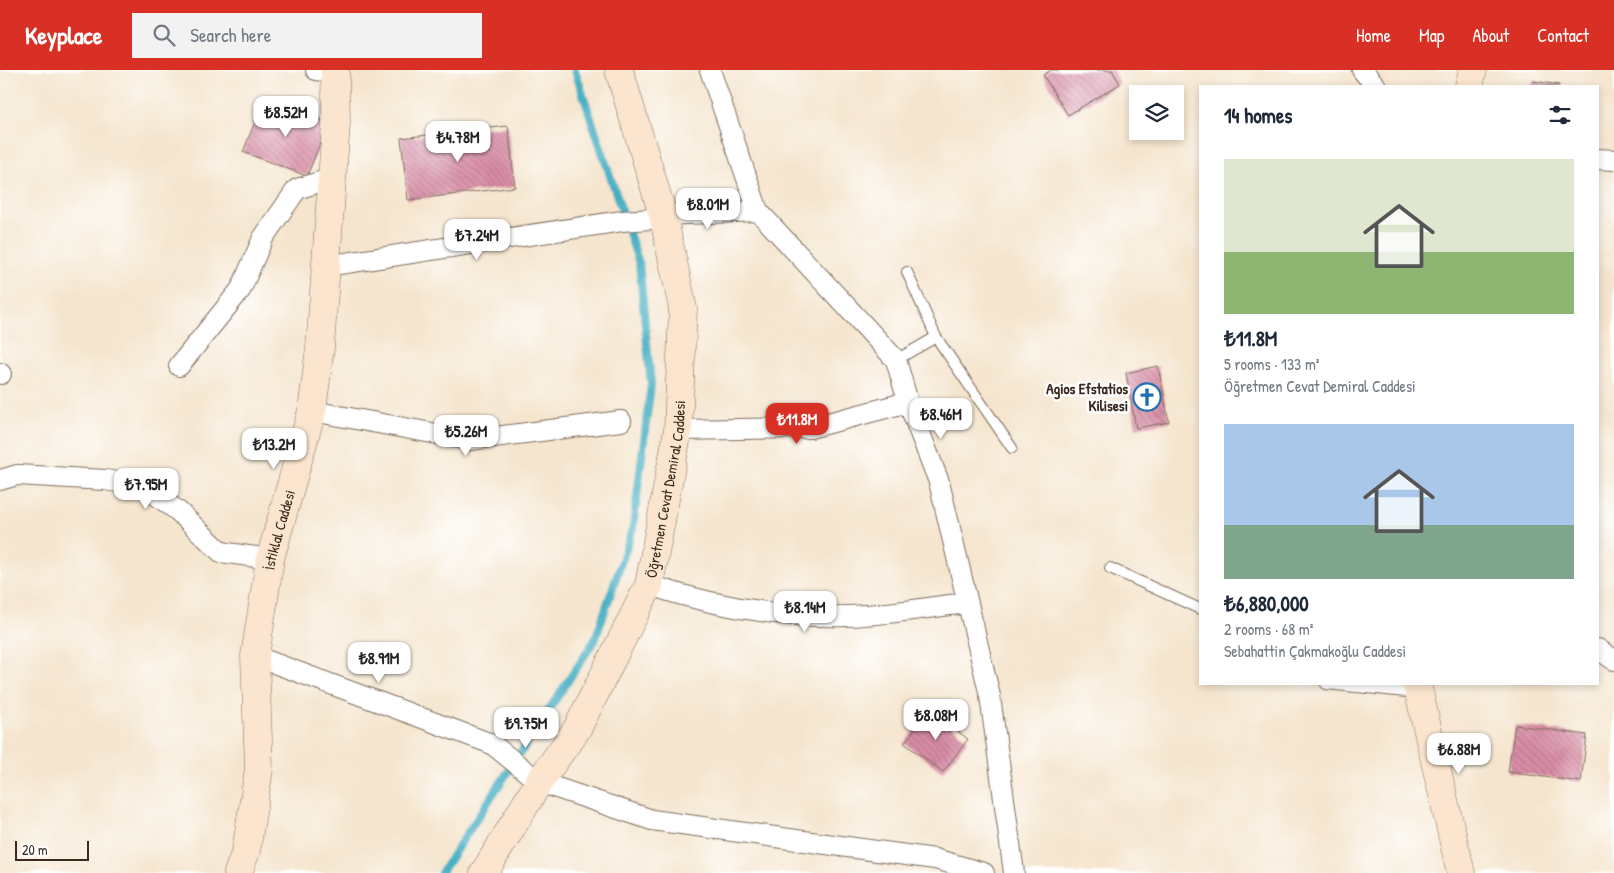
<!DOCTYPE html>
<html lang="en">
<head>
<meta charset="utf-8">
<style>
	:root { --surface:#fff; --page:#f2f2f3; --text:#1f2937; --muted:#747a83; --accent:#d93025 }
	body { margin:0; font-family:"Patrick Hand",sans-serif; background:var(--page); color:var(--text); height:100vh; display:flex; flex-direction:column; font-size:19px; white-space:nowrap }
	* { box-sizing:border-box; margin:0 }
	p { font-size:16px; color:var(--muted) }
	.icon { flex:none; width:28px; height:28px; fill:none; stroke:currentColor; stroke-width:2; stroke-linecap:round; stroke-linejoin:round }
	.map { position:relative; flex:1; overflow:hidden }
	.details { position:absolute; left:1199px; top:15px; width:400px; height:600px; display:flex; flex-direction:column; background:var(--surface); border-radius:0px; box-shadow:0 2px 8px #0003 }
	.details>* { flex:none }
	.buttons { position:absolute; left:1129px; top:15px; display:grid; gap:10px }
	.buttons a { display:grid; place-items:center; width:55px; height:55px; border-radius:0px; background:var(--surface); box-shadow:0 2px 8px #0003; font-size:25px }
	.scale { position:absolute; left:15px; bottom:12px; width:74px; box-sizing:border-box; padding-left:5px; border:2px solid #3b2a1e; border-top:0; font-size:14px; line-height:18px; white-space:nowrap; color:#3b2a1e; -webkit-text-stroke:4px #fff; paint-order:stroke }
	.price { position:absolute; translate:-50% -42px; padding:0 11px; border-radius:10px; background:#fff; color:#222; font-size:16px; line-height:32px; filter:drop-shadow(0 1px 2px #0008) }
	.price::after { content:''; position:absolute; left:50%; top:30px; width:15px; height:11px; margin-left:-8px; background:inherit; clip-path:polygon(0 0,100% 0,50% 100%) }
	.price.active { background:var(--accent); color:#fff }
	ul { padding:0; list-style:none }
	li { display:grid; align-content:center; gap:10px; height:265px; padding:0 25px }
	li span { display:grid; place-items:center; height:155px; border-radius:0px; color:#555 }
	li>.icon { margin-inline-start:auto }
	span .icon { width:90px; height:90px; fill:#fffc; stroke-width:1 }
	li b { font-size:21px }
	h2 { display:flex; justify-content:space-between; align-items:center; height:60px; padding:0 25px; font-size:21px }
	header { display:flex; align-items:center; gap:30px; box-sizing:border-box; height:70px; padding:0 25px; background:var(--accent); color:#fff }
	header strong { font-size:24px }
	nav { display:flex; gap:28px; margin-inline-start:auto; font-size:18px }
	.search { width:350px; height:45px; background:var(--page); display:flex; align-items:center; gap:12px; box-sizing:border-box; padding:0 18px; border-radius:0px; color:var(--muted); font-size:19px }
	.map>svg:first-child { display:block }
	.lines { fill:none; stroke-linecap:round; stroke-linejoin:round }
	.stream { stroke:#44aec2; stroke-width:8 }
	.building { fill:url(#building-back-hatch) }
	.service-casing { stroke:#7c6b5c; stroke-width:12 }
	.minor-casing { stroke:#7c6b5c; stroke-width:22 }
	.secondary-casing { stroke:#7c6b5c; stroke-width:29 }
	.service { stroke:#fff; stroke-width:10 }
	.minor { stroke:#fff; stroke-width:20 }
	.secondary { stroke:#fbe5cf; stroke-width:28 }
	.labels { text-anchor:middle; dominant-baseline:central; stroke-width:5; stroke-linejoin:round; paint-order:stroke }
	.poi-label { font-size:15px; font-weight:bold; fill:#3b2a1e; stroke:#fff; text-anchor:end }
	.street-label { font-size:15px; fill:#3b2a1e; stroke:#fff }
</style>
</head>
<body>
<header>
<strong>Keyplace</strong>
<div class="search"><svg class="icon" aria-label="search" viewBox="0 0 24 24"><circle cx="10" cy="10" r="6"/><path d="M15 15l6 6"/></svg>Search here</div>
<nav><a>Home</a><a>Map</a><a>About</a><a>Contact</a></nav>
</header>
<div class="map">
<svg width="1614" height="803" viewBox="0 0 1614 803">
	<defs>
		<pattern id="building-back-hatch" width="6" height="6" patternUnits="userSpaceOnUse" patternTransform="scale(1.25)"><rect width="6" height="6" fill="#d98da6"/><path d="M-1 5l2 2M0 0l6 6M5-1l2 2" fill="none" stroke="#b17387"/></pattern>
	</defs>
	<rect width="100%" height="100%" fill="#fff"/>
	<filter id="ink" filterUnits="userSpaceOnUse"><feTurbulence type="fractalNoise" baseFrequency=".02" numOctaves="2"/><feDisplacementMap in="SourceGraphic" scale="10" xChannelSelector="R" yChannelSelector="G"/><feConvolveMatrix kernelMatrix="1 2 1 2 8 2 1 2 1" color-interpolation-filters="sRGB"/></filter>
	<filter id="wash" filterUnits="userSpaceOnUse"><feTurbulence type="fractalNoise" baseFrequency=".0096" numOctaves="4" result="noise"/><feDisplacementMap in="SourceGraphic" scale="20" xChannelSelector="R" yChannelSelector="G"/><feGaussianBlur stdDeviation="1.12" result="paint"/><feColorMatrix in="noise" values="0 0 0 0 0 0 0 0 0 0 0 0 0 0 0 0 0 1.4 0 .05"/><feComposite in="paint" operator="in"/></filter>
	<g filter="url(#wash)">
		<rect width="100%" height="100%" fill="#f5e5ce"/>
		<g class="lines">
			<!-- stream -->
			<path class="stream" d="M441,803L595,570L633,458L651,314L639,193L575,0"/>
		</g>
		<g id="blocks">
			<!-- building -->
			<path class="building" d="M1051,0H1112L1120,14L1068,45L1043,5Z
				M1533,11L1559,15V16H1532Z
				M264,29L328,53L307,106L243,82Z
				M508,56L515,117L408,130L401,68Z
				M1158,296L1169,352L1136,358L1126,303Z
				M930,640L968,669L943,702L904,673Z
				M1515,655L1587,665L1581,712L1508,702Z"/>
		</g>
	</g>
	<g filter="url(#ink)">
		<use href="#blocks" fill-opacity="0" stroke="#7c6b5c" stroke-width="1"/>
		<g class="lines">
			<!-- service casing -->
			<g class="service-casing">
				<path id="service" d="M907,202L936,267L1012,378
					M896,290L936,267
					M1110,498L1200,539
					M1326,614L1417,623"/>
			</g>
			<!-- minor casing -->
			<g class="minor-casing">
				<path id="minor" d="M316,0L335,4
					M710,0L758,141L896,290L908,332L939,412L990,626L1014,803
					M1362,0L1376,16
					M1598,89L1614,90
					M326,196L622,151L651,149L663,145L758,141
					M179,296L241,219L263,168L297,119L332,108
					M0,303L1,304
					M312,341L470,370L621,351
					M678,360L810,358L908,332
					M0,410L17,405L105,410L144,416L179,442L221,482L270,489
					M649,515C713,536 779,548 847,546C887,545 928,537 968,533
					M1598,579L1614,590
					M255,586L492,674L539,712L652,750L935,789L984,803"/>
			</g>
			<!-- secondary casing -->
			<g class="secondary-casing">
				<g id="secondary">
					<path d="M1469,16L1473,0"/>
					<path d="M1417,614L1461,803"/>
					<path id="s1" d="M238,803L246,781L259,699L255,586L270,489L312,341L320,278L336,53L335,0"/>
					<path id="s2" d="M484,803L539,712L577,659L649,515L678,360L683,239L663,145L619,0"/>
				</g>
			</g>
			<!-- service -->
			<use href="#service" class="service"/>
			<!-- minor -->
			<use href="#minor" class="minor"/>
			<!-- secondary -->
			<use href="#secondary" class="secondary"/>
		</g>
	</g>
	<!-- icons -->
	<defs>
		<g id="church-ring" transform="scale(1.4375)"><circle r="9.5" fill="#fff" stroke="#1f6fb2" stroke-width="1.5"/><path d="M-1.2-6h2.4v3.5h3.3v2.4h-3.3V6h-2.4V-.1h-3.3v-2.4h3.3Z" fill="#1f6fb2"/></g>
	</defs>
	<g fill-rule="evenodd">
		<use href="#church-ring" x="1147" y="327"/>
	</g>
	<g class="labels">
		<!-- poi labels -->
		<g class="poi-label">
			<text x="1128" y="318">Agios Efstatios<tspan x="1128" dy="17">Kilisesi</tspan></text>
		</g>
		<!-- street labels -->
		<g class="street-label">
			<text stroke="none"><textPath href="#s2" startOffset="430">Öğretmen Cevat Demiral Caddesi</textPath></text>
			<text stroke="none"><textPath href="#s1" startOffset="348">İstiklal Caddesi</textPath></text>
		</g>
	</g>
</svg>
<div class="buttons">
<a><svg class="icon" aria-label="layers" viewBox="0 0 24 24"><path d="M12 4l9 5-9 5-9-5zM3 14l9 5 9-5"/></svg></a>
</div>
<div class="scale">20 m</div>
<b class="price" style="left:286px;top:68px">₺8.52M</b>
<b class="price" style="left:458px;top:93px">₺4.78M</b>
<b class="price" style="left:708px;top:160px">₺8.01M</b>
<b class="price" style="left:477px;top:191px">₺7.24M</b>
<b class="price" style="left:941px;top:370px">₺8.46M</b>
<b class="price active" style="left:797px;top:375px">₺11.8M</b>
<b class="price" style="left:466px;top:387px">₺5.26M</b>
<b class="price" style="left:274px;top:400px">₺13.2M</b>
<b class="price" style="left:146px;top:440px">₺7.95M</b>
<b class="price" style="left:805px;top:563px">₺8.14M</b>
<b class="price" style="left:379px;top:614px">₺8.91M</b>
<b class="price" style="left:936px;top:671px">₺8.08M</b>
<b class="price" style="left:526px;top:679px">₺9.75M</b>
<b class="price" style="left:1459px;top:705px">₺6.88M</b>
<section class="details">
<h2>14 homes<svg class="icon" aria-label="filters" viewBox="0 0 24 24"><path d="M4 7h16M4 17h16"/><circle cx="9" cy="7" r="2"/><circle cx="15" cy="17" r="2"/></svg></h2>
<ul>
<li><span style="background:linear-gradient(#dfe7d0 60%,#8fb573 0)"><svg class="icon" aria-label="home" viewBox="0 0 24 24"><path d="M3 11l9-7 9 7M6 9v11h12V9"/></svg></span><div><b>₺11.8M</b><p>5 rooms · 133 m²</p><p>Öğretmen Cevat Demiral Caddesi</p></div></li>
<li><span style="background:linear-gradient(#a9c7e8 65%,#7fa58c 0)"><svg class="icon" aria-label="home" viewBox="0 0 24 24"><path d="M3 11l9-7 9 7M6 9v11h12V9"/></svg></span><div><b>₺6,880,000</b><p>2 rooms · 68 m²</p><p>Sebahattin Çakmakoğlu Caddesi</p></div></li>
</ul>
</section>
</div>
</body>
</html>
